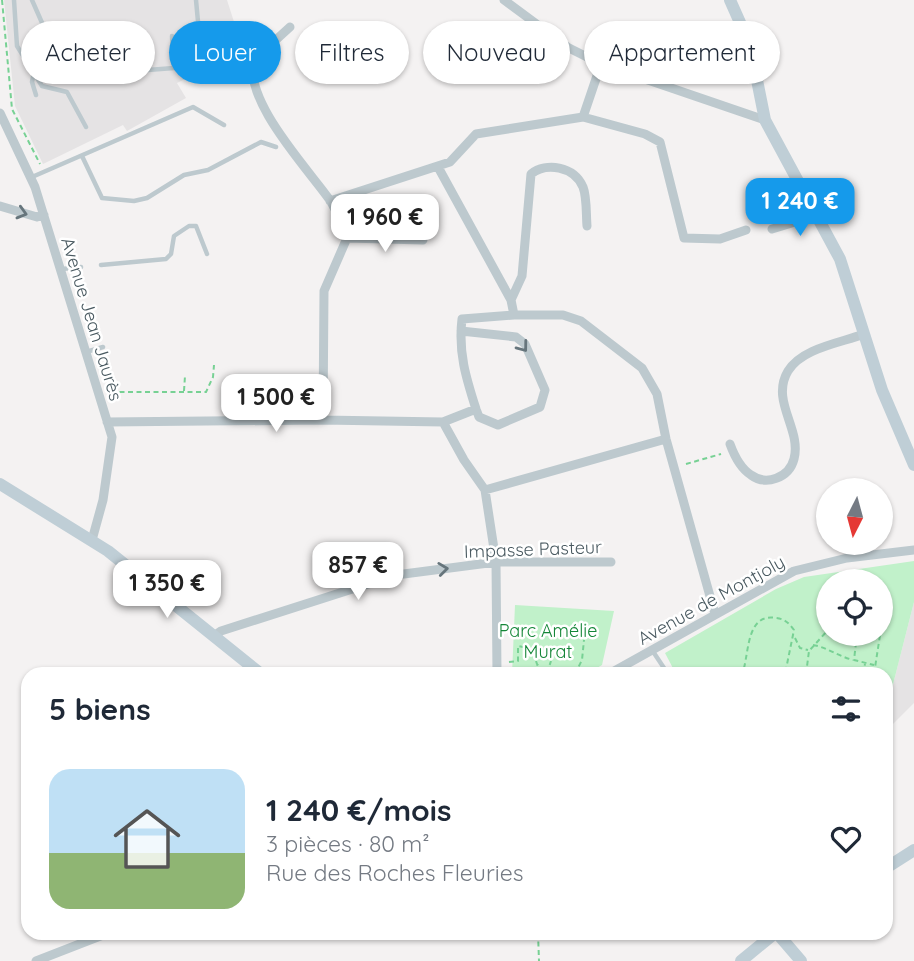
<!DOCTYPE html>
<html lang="fr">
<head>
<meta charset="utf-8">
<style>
	:root { --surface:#fff; --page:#f6f6f7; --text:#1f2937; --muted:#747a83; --line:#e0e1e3; --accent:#159aeb }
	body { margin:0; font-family:Quicksand,sans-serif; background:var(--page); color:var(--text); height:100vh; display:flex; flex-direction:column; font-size:26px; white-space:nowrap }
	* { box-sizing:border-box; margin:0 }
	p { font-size:23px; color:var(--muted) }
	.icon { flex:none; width:38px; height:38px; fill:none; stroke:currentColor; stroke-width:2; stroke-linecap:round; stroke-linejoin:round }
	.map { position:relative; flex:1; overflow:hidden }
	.details { position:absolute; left:21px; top:667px; width:872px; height:273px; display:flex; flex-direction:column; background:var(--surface); border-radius:21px; box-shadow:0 2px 5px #0004 }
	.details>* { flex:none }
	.top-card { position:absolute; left:21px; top:21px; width:873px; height:63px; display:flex; gap:14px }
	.needle { width:46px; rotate:186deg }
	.tools { position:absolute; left:816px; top:478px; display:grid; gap:14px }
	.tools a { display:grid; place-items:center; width:77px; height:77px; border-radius:50%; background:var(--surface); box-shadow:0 2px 5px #0004; font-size:35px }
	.price { position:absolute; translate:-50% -60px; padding:0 16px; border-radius:14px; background:#fff; color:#222; font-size:23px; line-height:46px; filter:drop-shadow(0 2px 4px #0008) }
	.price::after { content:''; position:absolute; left:50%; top:42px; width:21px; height:16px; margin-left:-10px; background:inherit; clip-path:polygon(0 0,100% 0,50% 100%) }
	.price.current { background:var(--accent); color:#fff }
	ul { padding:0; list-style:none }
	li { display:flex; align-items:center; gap:21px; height:175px; padding:0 28px }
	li+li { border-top:2px solid var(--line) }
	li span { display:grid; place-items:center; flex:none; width:196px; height:140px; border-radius:21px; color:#555 }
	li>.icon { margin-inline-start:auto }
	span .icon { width:84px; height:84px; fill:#fffc; stroke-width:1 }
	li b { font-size:30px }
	h2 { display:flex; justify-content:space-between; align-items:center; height:84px; padding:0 28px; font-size:30px }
	.pill { padding:0 24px; border-radius:32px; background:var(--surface); box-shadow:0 2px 5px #0004; font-size:24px; line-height:63px }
	.pill.current { background:var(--accent); color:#fff }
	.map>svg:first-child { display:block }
	.education { fill:#e5e3e4 }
	.park { fill:#c1f1ca; fill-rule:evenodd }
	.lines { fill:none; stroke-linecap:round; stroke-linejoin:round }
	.path { stroke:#77d194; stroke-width:2; stroke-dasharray:5 3.5; stroke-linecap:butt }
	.lane { stroke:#bdc9ce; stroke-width:4.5 }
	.street { stroke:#bdc9ce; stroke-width:9 }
	.secondary { stroke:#bfced6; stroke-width:12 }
	.oneway { stroke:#66757c }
	.labels { text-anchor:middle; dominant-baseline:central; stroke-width:5; stroke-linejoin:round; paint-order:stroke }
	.street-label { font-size:18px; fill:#495960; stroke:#fff }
	.park-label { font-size:18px; fill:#158638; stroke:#fff }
</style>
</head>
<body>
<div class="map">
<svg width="914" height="961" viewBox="0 0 914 961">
	<rect width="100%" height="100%" fill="#f4f2f2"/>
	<!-- education -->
	<path class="education" d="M4,0H227L243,50L177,83L186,98L127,131L123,125L43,164L15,106Z
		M914,602V703L886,731V712Z"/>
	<!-- park -->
	<path class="park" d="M914,561V602L886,712V674H676L665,653L776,589L804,577ZM828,581H880V634H828Z
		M515,605L614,611L602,665L587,674H512Z"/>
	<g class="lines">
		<!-- path -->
		<path class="path" d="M2,0L12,109L40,164
			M184,391L185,376
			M111,392H206L213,377L214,365
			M686,464L721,454
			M856,578L861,581
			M857,634L854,660L874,665
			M795,638L800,648L808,650
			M813,645C826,647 838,656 853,660
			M509,662L518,661V646L532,649L537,664L545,674
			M744,668C749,648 748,613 776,618C785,619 789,623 794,630L785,674
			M547,673L551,661
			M537,674V665
			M575,674L582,660L584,640
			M806,674L809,651L828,630
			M863,674L865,664
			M874,674L885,603L880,591
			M886,907L892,923
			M538,933L539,961"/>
		<!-- lane -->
		<path class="lane" d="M14,0L17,46L42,86L67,92L86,127
			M32,0L43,25L87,71L96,74L174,68
			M172,36L174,68L202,65L196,0
			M34,71L32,82L36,95
			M82,156L102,198L134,201L147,198L184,175L208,170L261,142L276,147
			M32,177L193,107L224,125
			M101,265L166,259L171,254L174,236L189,226H196L207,254
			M62,269L81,267
			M86,352L103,347
			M652,650L668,674"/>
		<!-- street -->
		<path class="street" d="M504,0L569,48L601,64L765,120
			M290,27L255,59C240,97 308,169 329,199C337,210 341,225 347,238L324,291L323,420
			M0,113L35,187L112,437L103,500L92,540
			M583,117L645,134L660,142L684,238L720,239L746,230
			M438,167L511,300L514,315H563L581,321L642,368L657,394L666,439L715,614
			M330,201L450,162L476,134L583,117L601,64
			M0,206L37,217L44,215
			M772,229L818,215
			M347,238L423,240
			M511,300L522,276L531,174C546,162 574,166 583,187C587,197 586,214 587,226
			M461,331L516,337L525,344L545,390L540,407L498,425L479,417L476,409C466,378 458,352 462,319L514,315
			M107,422L323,420L443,422L476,409
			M443,422L464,460L485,490L496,562L497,674
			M730,444C734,455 740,468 751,475C766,486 789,478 794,459C802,429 770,401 788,371C802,348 840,343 864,334
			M485,490L666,439
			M214,636L221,631L396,575L496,562H611
			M609,674L794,571L847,558L914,550
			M36,961L108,933"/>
		<!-- secondary -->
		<path class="secondary" d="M730,0L750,45L765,120L840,259L882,390L914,465
			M0,484L108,551L261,674
			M886,868L914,850
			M777,933L801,961
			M741,961L775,933"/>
	</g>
	<!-- one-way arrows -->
	<defs><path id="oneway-chevron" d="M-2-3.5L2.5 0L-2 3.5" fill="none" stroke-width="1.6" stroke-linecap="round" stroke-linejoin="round" transform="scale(1.75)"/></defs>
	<g class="oneway">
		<use href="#oneway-chevron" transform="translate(22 213) rotate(16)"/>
		<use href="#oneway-chevron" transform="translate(523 347) rotate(53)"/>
		<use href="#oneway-chevron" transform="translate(443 569) rotate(-7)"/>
	</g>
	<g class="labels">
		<!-- street labels -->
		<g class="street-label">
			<text transform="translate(92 319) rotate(73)">Avenue Jean Jaurès</text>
			<text transform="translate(533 549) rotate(-2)">Impasse Pasteur</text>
			<text transform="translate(711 600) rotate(-29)">Avenue de Montjoly</text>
		</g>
		<!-- park labels -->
		<g class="park-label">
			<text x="548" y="630">Parc Amélie<tspan x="548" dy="21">Murat</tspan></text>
		</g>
	</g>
</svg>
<div class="tools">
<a><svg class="needle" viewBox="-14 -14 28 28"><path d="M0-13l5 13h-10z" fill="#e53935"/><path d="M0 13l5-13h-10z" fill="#747a83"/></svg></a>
<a><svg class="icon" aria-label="locate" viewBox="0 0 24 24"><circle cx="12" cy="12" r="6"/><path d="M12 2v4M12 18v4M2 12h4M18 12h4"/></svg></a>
</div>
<b class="price current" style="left:800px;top:238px">1 240 €</b>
<b class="price" style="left:385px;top:254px">1 960 €</b>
<b class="price" style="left:276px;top:434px">1 500 €</b>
<b class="price" style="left:358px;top:602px">857 €</b>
<b class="price" style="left:167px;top:620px">1 350 €</b>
<div class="top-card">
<a class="pill">Acheter</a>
<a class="pill current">Louer</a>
<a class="pill">Filtres</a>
<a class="pill">Nouveau</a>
<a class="pill">Appartement</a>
</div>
<section class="details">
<h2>5 biens<svg class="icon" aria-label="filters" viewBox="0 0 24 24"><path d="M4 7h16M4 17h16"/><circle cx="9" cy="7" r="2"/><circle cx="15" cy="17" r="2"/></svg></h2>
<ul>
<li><span style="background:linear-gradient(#bfe0f5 60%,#8fb573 0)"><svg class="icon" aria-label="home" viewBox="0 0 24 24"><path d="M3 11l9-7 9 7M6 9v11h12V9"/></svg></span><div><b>1 240 €/mois</b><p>3 pièces · 80 m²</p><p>Rue des Roches Fleuries</p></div><svg class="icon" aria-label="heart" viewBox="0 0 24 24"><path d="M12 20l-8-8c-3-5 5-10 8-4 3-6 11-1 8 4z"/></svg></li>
</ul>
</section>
</div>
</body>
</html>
